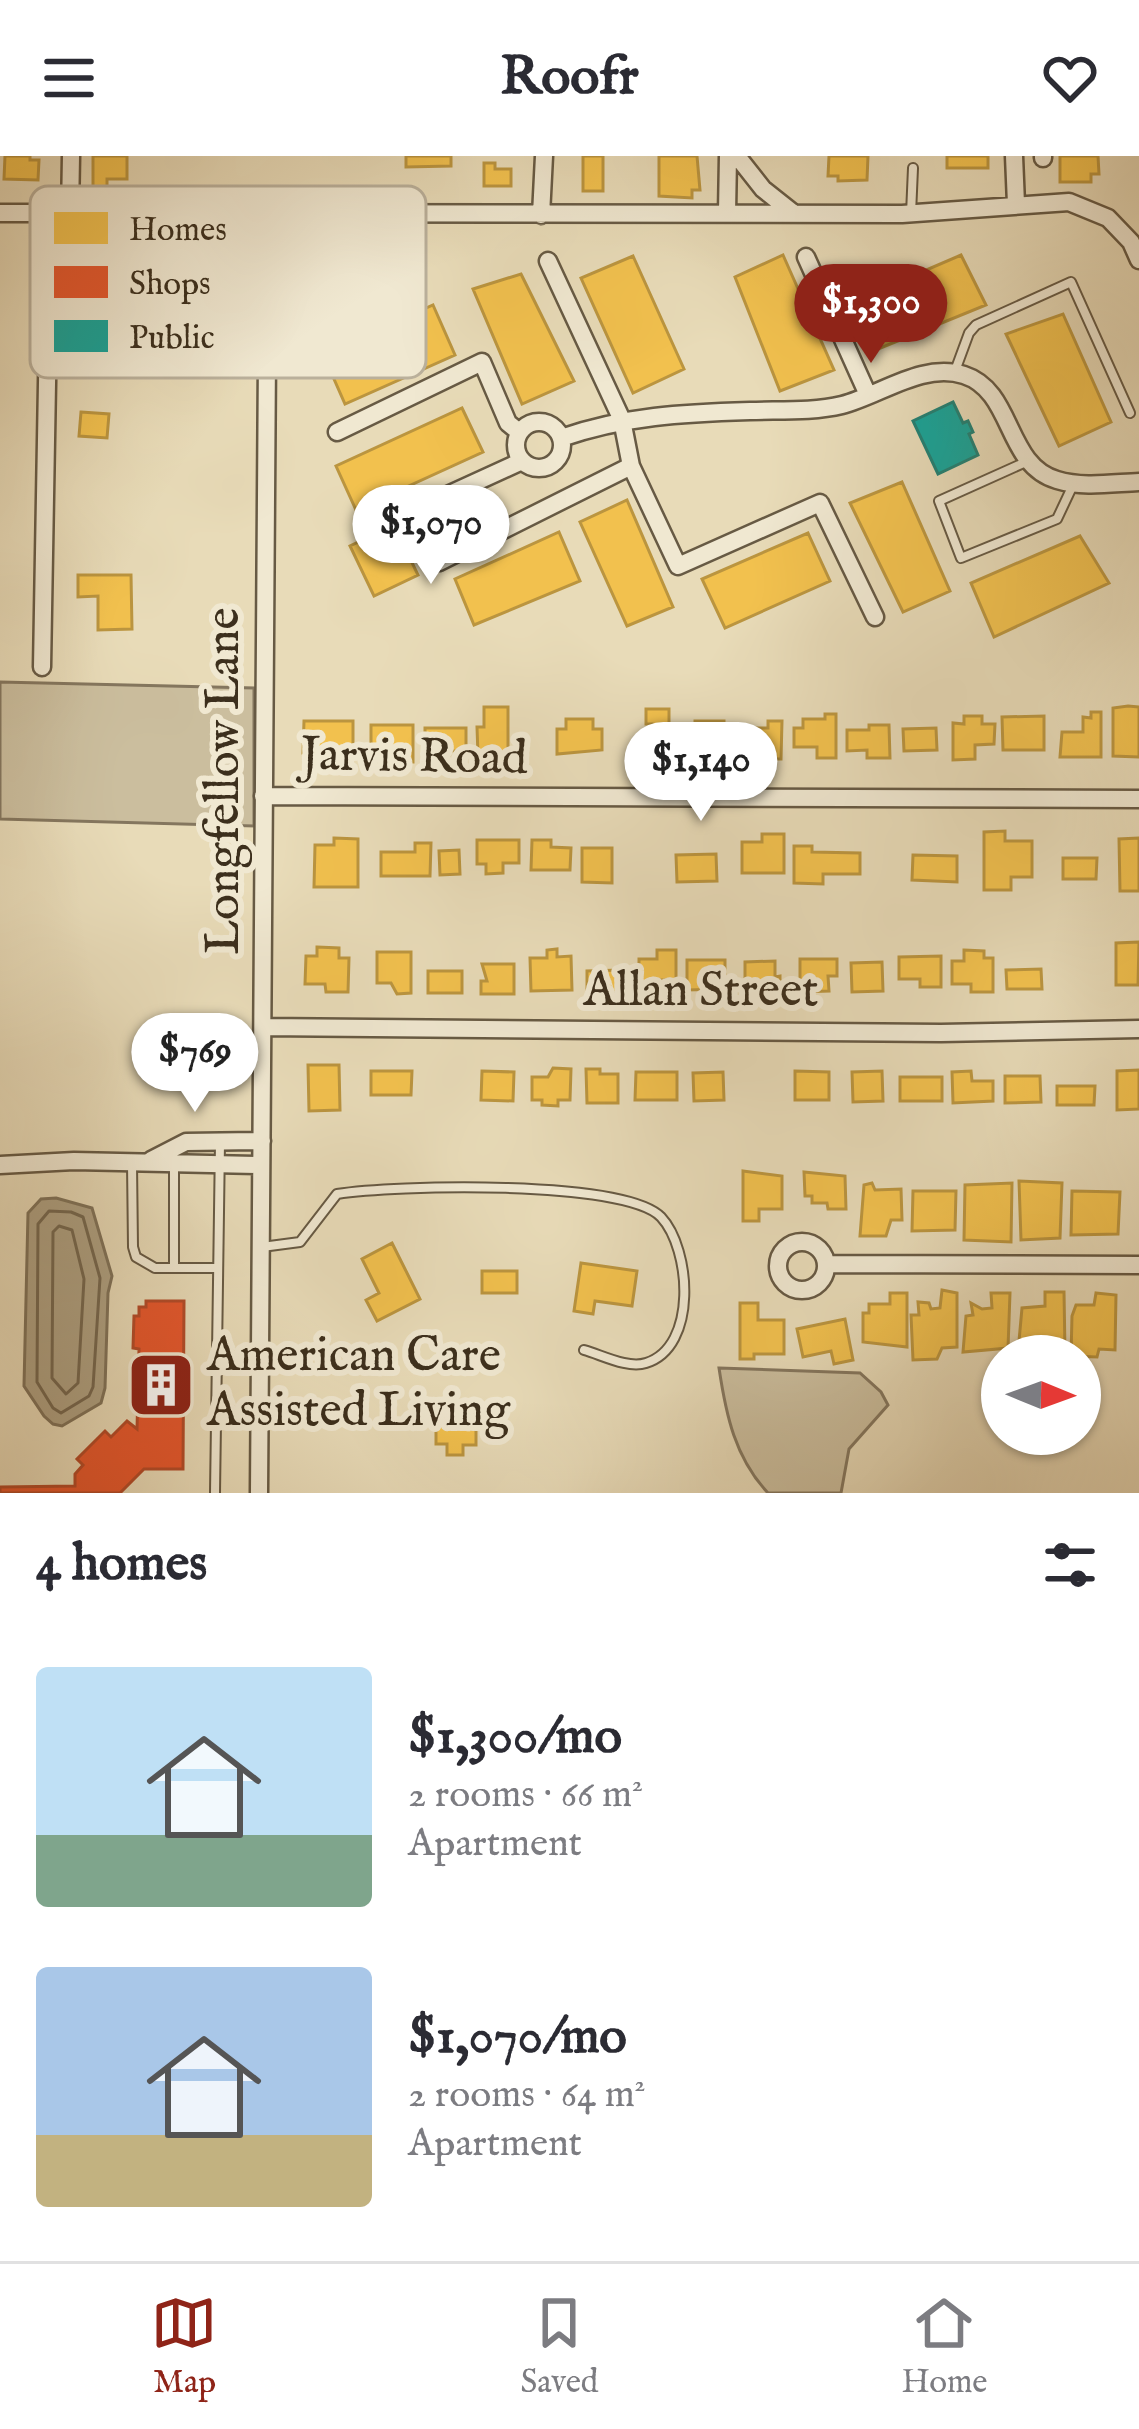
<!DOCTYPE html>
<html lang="en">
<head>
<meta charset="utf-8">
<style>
	:root { --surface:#fff; --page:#f2f2f3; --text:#2b2b33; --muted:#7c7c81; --line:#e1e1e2; --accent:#8f2418 }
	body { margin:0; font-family:"IM FELL English",serif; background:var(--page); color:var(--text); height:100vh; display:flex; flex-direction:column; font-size:45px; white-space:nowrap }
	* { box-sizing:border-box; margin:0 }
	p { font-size:39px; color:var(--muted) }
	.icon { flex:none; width:66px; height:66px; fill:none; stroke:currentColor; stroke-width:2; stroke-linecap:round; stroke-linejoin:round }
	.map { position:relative; height:1337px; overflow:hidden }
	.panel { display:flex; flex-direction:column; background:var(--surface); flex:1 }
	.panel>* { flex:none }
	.needle { width:78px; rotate:91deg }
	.fabs { position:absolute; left:981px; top:1179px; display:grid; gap:24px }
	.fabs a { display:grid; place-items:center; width:120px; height:120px; border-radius:50%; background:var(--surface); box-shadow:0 3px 9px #0004; font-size:60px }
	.price { position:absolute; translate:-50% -102px; padding:0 27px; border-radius:42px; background:#fff; color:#222; font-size:39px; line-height:78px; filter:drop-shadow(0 3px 6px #0008) }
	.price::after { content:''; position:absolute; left:50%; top:72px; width:36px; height:27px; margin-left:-18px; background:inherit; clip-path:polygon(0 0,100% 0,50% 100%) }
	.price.active { background:var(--accent); color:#fff }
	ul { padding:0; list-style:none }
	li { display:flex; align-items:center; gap:36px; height:300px; padding:0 36px }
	li span { display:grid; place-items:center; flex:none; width:336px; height:240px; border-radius:12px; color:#555 }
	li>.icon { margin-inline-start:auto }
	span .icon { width:144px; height:144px; fill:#fffc; stroke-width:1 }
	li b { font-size:51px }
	h2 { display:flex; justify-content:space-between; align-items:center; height:144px; padding:0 36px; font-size:51px }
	header { display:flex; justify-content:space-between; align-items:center; height:156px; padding:0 36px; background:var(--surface); font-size:54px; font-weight:700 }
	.tab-bar { display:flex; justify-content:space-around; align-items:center; height:168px; border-top:3px solid var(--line); background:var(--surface); font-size:33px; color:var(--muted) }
	.tab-bar a { display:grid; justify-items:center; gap:6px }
	.tab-bar .active { color:var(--accent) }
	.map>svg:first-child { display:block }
	.green { fill:#cbbe9e; stroke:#84765e; stroke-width:3 }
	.water { fill:#aea183; stroke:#80735a; stroke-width:3 }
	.homes { fill:#f2c14e; stroke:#bb953f; stroke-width:3 }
	.shops { fill:#e4572e; stroke:#b24b29; stroke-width:3 }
	.public { fill:#17a398; stroke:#228073; stroke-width:3 }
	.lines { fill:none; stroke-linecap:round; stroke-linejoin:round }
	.shore { stroke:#756850; stroke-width:3 }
	.lane-casing { stroke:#675a44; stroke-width:12 }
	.street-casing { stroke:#675a44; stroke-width:21 }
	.lane { stroke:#f0e8d1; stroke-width:8 }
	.street { stroke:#f0e8d1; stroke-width:16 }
	.labels { text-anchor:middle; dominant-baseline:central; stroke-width:12; stroke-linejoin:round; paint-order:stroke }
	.street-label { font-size:48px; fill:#3c2f1d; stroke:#f0e8d1 }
	.poi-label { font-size:48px; fill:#3c2f1d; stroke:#f0e8d1; text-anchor:start }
	.key { fill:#f0e8d1; stroke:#bab09b; stroke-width:3 }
	.key-label { font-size:33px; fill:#3c2f1d }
</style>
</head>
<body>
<header><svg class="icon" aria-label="menu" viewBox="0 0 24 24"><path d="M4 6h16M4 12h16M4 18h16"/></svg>Roofr<svg class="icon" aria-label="heart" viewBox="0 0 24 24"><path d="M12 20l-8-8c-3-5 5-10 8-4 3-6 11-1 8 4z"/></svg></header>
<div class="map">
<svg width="1139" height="1337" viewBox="0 0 1139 1337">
	<rect width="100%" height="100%" fill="#e8dbb8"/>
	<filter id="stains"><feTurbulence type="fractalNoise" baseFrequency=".00167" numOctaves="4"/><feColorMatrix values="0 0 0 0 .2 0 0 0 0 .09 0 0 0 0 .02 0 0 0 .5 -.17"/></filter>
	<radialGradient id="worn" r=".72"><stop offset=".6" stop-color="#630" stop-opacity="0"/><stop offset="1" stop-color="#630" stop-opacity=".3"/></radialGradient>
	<!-- green -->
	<path class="green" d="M0,526L254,532V670L0,663Z
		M719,1212L860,1217L881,1236L888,1249L849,1293L841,1337H768C735,1302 726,1259 719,1212Z"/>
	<!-- water -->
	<path class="water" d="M56,1042L92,1052L112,1120L108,1137L105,1232L101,1247L62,1270L53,1268L44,1260L24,1230L28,1057L41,1043Z"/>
	<!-- homes -->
	<path class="homes" d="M5,0H30V4H39L38,24L4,23Z
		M93,0H127V23H107V31H93Z
		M406,0H451V10L406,11Z
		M583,0H603V35H583Z
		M659,0H697L700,34H692V42L659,40Z
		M829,0H868L867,24L838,25V20H828Z
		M947,0H988V12H947Z
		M1060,0H1098L1099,18H1091V26H1060Z
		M484,7H495V13H511V30H484Z
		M783,99L834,214L780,235L735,121Z
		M961,99L986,149L878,193L854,145Z
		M633,100L684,213L633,237L581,122Z
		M521,118L574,225L522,248L473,133Z
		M433,149L455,199L345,248L323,198Z
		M1063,158L1111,266L1059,290L1006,178Z
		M462,252L483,296L356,354L336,310Z
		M81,256L109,258L107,282L79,280Z
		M902,326L950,435L903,456L850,347Z
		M627,344L673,451L627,470L580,366Z
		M394,369L418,419L374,440L350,390Z
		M559,376L580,425L474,469L455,423Z
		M808,377L830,425L725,472L702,423Z
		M1080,380L1109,427L994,481L971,427Z
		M78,419H131L132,473L98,474V440L78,441Z
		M1128,550L1139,551V601L1113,600V552Z
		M484,551H508V599H478L477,571H484Z
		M646,553H669V605H636V581H652V568H646Z
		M1091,556H1101V601H1060L1062,576H1083V561L1091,562Z
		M825,558H836V602H817V591H794V572H803V563H825Z
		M964,560H982V568H995L994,588L975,589V603L953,604V567L964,568Z
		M1044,560V594H1003L1002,561Z
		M566,563H593V573H602V594L557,598V573H566Z
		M304,565H353V598L303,597Z
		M695,565H724V590L708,591V603L695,602Z
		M768,565H782L781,603H767V594H742L743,572H768Z
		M371,569H413V606H394V592L371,591Z
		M869,569H889L890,602H867V594L847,595V574H869Z
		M425,572H466V595H442V602H425Z
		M936,572L937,594L904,595L903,573Z
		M1005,675V685H1032V721H1011V734H984V676Z
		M762,678H784V717H742V686H762Z
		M334,682L358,683V731H314L315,689H334Z
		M1139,682V735H1120L1119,683Z
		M477,684H519V707H503V717L486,718V708H477Z
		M532,684H551V691L571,692L570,714H531Z
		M415,687H431L430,720H381V696H415Z
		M794,690H812V696L860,697V718H823V728L794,727Z
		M582,692H612V727L582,726Z
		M459,694L460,718L440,719L439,695Z
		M716,698L717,725L677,726L676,699Z
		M913,699L957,700V726L912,724Z
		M1063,702H1097L1096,723H1063Z
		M1139,786L1138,829H1116V787Z
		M317,791L339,792V802H349L348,836H326L325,828H305L306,800H317Z
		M557,793V801L571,800L572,834L531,835L530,802H547V794Z
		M657,794H676V824H658V840H639V803H657Z
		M964,794L984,795V802H993V836H971V828H952V805H964Z
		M377,796H411V837L397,838L391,827H377Z
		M941,800V831H920V823H899V801Z
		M800,803H837V820H828L829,835L800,836Z
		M687,804H725V833L687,834Z
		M775,805V821L780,820V828H775V836H745V806Z
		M882,806L883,835L852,836L851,807Z
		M482,808H514V838H481V825H487Z
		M1041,813L1042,833H1007L1006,814Z
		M620,814V836H587V815Z
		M428,815H462V837H428Z
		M308,909H339L340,954L309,955Z
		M553,912L571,913L570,944H558V950L542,949V944H532V921H548Z
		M586,913H600V918H618V947H587Z
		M1139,914V953L1117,954V915Z
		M371,915H412L411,939H371Z
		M482,915L514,916L513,945L481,944Z
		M795,915L829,916V944H795Z
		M882,915L883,945L853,946L852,916Z
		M971,915L972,925H993V945L953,947L952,916Z
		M636,916H677V944H635Z
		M723,916L724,944L694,945L693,917Z
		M1005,920H1040L1041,946L1005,947Z
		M900,921H942V945H900Z
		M1057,930H1095L1094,949H1057Z
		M743,1015L782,1020V1053H759V1065H743Z
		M804,1016L845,1020L846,1053H828L827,1047H812V1040H805Z
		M1019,1025L1062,1027L1060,1082L1021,1084Z
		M872,1027L875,1034L901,1033L902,1064H891L886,1080H860L864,1029Z
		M1012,1027L1011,1086L964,1084L965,1029Z
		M913,1035H956L955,1074L912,1075Z
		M1072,1035L1120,1036L1118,1078L1071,1079Z
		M392,1087L420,1143L377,1165L366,1144L379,1137L362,1103Z
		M581,1107L637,1115L632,1150L595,1145L593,1158L574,1155Z
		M482,1115H517V1137H482Z
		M942,1134L957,1137V1191L942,1192L937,1203L913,1204L911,1159H919L918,1146L929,1147L931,1153L940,1152Z
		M1045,1136H1064L1065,1196H1018L1022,1152L1045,1150Z
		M890,1137H907V1191L863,1186V1157H869V1148H890Z
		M991,1137H1010L1008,1192L963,1196L966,1160L973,1159L971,1147L982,1153L992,1152Z
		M1096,1137L1116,1139L1115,1194L1099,1193L1097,1201L1071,1200L1072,1160L1076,1149H1094Z
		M740,1147H758V1164H784V1198H754V1203H740Z
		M845,1163L853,1204L834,1208L831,1195L803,1201L797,1173Z
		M436,1266H476V1289H463V1299H447V1288H436Z"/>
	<!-- shops -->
	<path class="shops" d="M146,1145H184L183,1313H144L120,1337H0V1331L75,1330V1318L83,1309L77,1303L105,1275L111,1281L127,1265L137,1273L139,1193L133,1192L134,1160H139V1151H146Z"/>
	<!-- public -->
	<path class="public" d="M953,246L963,267L968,265L973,276L969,278L978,299L938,318L913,265Z"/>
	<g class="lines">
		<!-- shore -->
		<path class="shore" d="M49,1055L71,1056L83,1061L100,1122L93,1231L89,1240L61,1257L53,1252L37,1226L38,1068Z
			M59,1070L72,1074L84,1123L78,1227L66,1238L52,1222L53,1076Z"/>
		<!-- lane casing -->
		<g class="lane-casing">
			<path id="lane" d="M911,58L913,12
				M955,215L969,177L976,169L1071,126L1130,257
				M1028,305L939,345L961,402L1057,363L1073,329
				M132,1008L133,1091L136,1101L155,1112H217
				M262,1091L300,1086L337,1038C392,1029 624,1023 661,1061C691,1093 698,1191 646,1207C628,1213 602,1199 584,1194
				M174,1112V1005
				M215,1337L220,986"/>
		</g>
		<!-- street casing -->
		<g class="street-casing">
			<path id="street" d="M737,0L763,33L792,56
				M1014,0L1016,48
				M1043,2V0
				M0,57L902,58L1069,46L1108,62L1131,86L1139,104
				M70,57L71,0
				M727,57L728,0
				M541,59L544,0
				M806,101L868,239
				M548,105L622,264L631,310L678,410L820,347L875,461
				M516 289a23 23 0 1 1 46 0a23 23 0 1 1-46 0Z
				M337,276L482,206L508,267L519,276
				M561,282C624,260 684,257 750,255C780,254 813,256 842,249C881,239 922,206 964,219C1014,235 1005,309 1057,324C1083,332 1113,327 1139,326
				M522,305L417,353L439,406L631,310
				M42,511L50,57
				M263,640L1139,643
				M263,871L941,877L1139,873
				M151,1004L186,986L262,985
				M0,1009L74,1005L261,1009
				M778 1110a24 24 0 1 1 48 0a24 24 0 1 1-48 0Z
				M826,1108L1139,1109
				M259,1337L268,58"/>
		</g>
		<!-- lane -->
		<use href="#lane" class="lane"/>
		<!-- street -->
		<use href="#street" class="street"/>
	</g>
	<!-- icons -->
	<defs>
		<g id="building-square" transform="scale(3.45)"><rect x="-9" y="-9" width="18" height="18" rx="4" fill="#8f2418" stroke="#f0e8d1"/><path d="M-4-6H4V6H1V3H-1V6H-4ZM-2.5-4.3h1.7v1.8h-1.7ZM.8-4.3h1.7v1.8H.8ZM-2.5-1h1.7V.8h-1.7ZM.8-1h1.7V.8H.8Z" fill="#fff"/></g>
	</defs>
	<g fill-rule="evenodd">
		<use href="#building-square" x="161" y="1229"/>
	</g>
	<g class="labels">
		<!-- street labels -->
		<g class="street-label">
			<text transform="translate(414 602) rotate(1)">Jarvis Road</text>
			<text transform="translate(225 625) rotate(-90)">Longfellow Lane</text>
			<text x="701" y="836">Allan Street</text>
		</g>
		<!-- poi labels -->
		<g class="poi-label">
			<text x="207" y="1201">American Care<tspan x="207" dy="55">Assisted Living</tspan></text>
		</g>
	</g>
	<!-- legend -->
	<rect x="30" y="30" width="396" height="192" rx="18" class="key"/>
	<rect x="54" y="56" width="54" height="32" fill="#f2c14e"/>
	<rect x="54" y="110" width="54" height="32" fill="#e4572e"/>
	<rect x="54" y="164" width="54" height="32" fill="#17a398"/>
	<g class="key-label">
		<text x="129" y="84">Homes</text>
		<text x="129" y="138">Shops</text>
		<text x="129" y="192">Public</text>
	</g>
	<rect width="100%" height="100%" filter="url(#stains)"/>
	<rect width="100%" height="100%" fill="url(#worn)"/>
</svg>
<div class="fabs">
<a><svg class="needle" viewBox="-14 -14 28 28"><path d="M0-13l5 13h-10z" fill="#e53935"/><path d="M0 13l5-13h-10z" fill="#7c7c81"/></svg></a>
</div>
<b class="price active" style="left:871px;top:210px">$1,300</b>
<b class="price" style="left:431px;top:431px">$1,070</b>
<b class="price" style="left:701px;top:668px">$1,140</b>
<b class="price" style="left:195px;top:959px">$769</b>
</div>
<section class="panel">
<h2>4 homes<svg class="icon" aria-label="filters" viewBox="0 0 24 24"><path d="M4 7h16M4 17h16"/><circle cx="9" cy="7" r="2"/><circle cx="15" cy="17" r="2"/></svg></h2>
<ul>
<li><span style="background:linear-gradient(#bfe0f5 70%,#7fa58c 0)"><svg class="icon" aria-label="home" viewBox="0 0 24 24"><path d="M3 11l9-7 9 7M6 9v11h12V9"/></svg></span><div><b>$1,300/mo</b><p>2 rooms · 66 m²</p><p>Apartment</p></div></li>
<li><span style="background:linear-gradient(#a9c7e8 70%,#c2b280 0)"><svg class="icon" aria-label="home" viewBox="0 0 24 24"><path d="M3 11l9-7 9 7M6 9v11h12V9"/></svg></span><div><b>$1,070/mo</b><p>2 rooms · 64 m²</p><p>Apartment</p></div></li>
</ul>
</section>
<nav class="tab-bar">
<a class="active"><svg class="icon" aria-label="map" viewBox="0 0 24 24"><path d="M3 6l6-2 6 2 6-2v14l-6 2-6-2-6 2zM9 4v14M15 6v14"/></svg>Map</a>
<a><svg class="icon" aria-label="saved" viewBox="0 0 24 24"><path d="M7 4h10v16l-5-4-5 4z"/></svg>Saved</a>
<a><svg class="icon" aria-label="home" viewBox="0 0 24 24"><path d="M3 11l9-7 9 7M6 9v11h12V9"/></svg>Home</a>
</nav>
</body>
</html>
